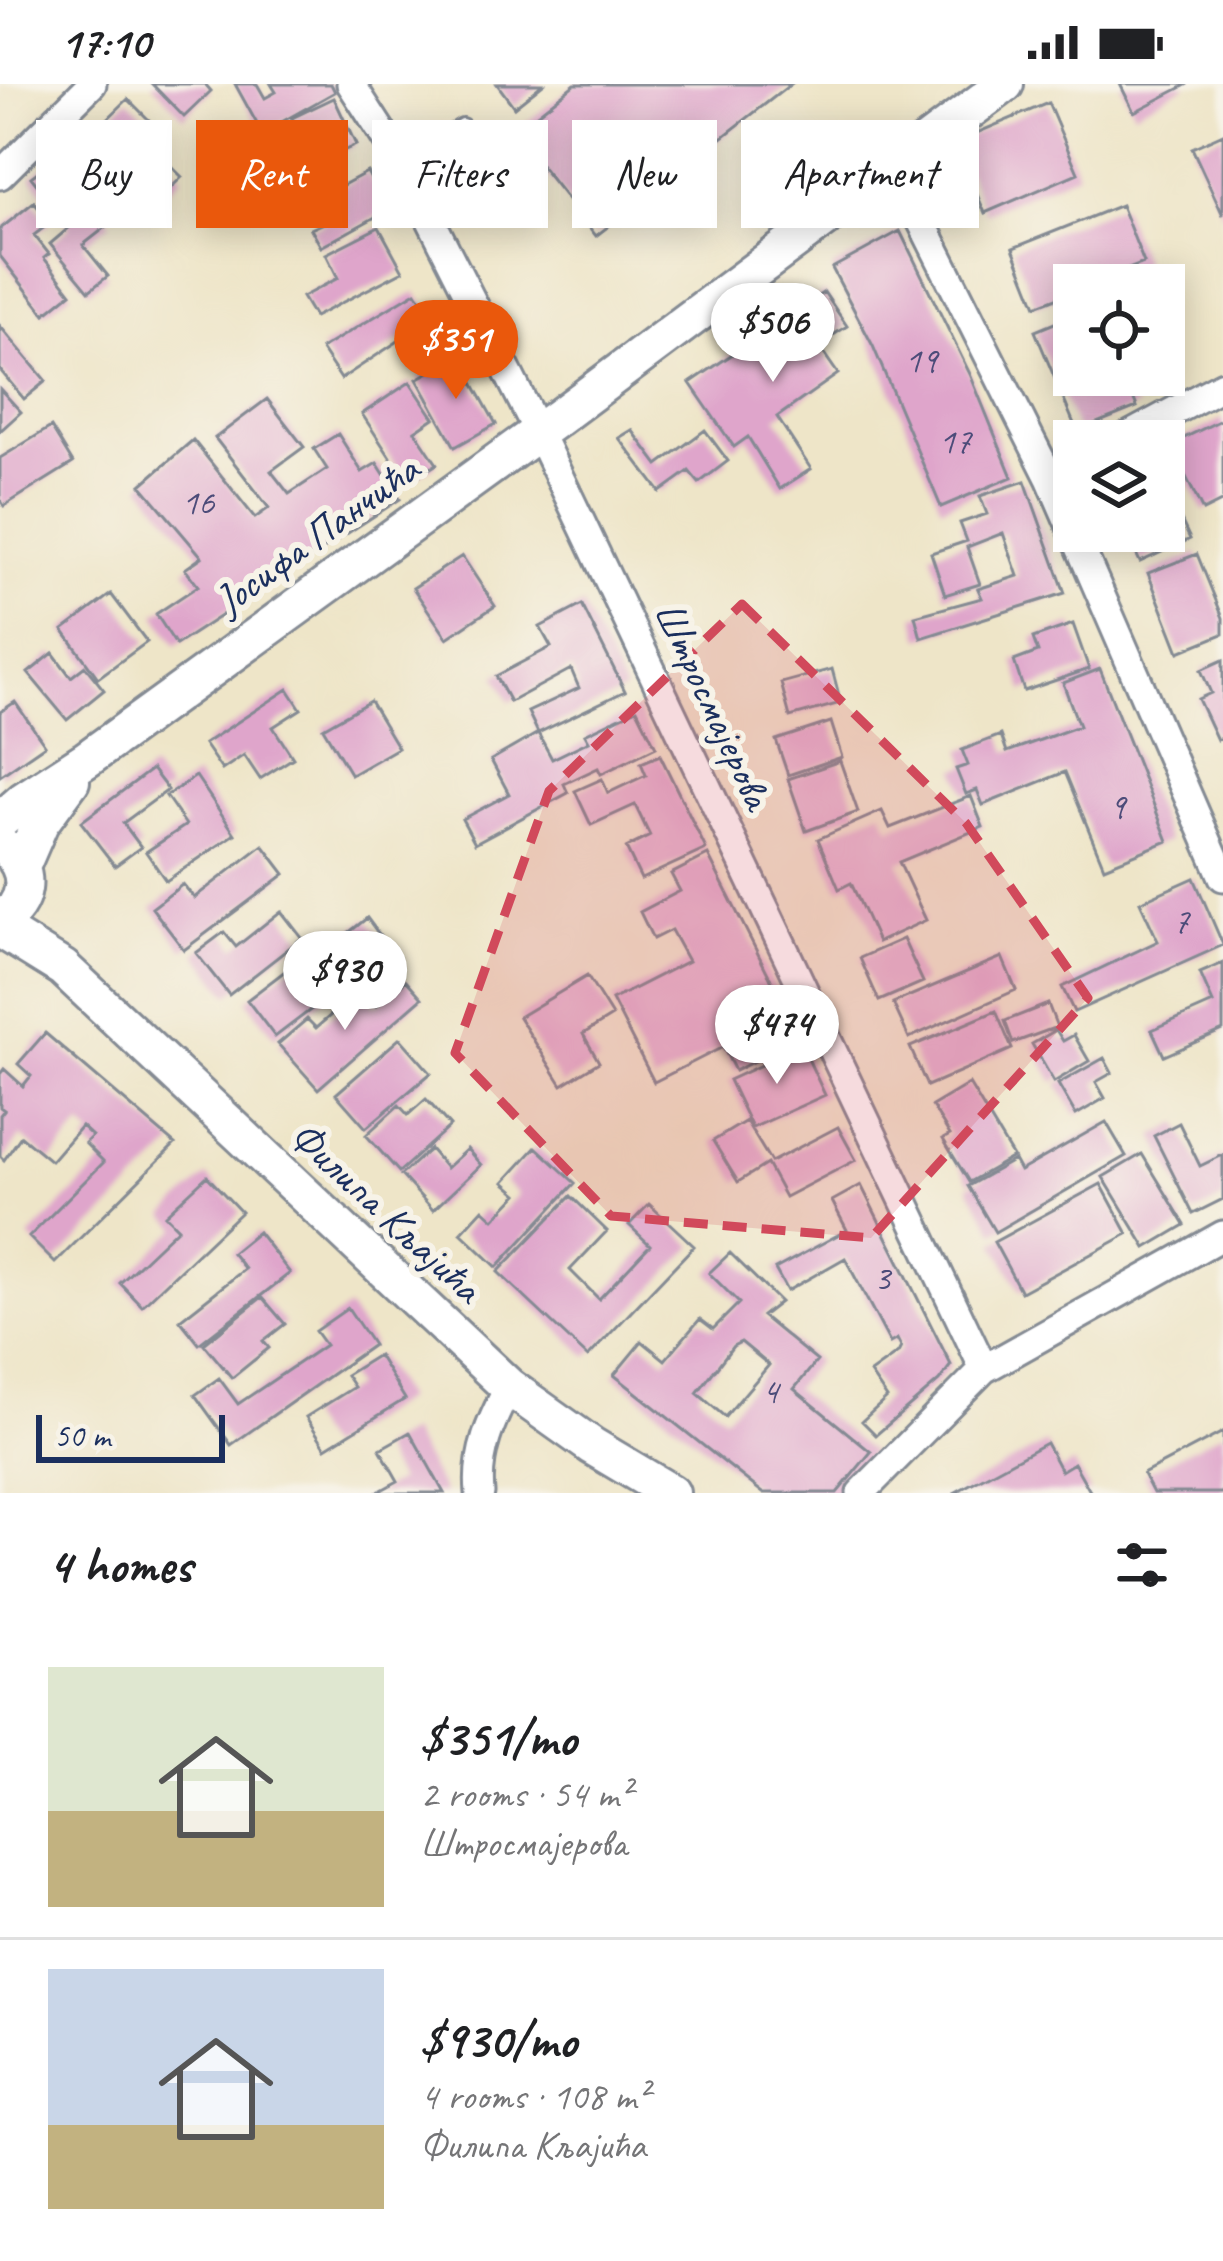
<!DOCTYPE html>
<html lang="en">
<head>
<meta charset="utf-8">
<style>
	:root { --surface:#fff; --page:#f2f2f2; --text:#202124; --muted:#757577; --line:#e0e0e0; --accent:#ea580c }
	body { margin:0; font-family:Caveat,sans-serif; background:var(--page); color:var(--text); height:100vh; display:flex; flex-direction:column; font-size:45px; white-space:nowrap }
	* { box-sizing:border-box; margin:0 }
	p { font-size:39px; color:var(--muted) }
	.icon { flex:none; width:66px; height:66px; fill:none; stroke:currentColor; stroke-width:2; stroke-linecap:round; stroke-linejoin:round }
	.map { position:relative; height:1409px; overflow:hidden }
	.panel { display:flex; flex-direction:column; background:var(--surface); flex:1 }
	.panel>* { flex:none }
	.top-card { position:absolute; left:36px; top:36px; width:1152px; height:108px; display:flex; gap:24px }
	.fabs { position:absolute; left:1053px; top:180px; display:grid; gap:24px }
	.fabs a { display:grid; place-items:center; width:132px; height:132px; border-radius:0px; background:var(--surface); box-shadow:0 6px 30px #0003; font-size:60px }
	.scale { position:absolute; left:36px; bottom:30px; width:189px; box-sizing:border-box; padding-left:12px; border:6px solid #1b2f5e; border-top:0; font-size:33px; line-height:42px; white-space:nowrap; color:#1b2f5e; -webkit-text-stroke:9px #f7f3e8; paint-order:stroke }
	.price { position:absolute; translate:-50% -102px; padding:0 27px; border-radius:42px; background:#fff; color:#222; font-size:39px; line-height:78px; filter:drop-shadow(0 3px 6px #0008) }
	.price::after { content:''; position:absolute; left:50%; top:72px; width:36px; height:27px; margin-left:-18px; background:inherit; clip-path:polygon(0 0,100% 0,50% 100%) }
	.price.active { background:var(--accent); color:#fff }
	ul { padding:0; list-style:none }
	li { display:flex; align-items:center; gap:36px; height:300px; padding:0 48px }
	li+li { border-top:3px solid var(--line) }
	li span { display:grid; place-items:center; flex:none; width:336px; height:240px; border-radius:0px; color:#555 }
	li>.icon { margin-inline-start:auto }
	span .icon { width:144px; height:144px; fill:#fffc; stroke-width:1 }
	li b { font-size:51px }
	h2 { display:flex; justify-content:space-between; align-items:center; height:144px; padding:0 48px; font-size:51px }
	.tag { padding:0 42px; border-radius:0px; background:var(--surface); box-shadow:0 6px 30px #0003; font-size:42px; line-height:108px }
	.tag.active { background:var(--accent); color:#fff }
	.status { display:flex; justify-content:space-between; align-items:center; height:84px; padding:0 60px; background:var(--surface); direction:ltr }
	.status svg { height:33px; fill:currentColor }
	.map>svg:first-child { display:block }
	.building { fill:#dfa5cb; fill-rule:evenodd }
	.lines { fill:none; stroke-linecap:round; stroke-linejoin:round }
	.lane-casing { stroke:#848a93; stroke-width:20 }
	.street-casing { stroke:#848a93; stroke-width:33 }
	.secondary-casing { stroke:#848a93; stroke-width:42 }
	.lane { stroke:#fff; stroke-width:14 }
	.street { stroke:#fff; stroke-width:27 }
	.secondary { stroke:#fff; stroke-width:36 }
	.marked { fill:#d1495b; fill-opacity:0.2; stroke:#d1495b; stroke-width:9; stroke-dasharray:24 15; stroke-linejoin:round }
	.labels { text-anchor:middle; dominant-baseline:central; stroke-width:12; stroke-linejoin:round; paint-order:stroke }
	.number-label { font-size:36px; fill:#4c4c79 }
	.street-label { font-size:42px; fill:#1b2f5e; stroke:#f7f3e8 }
</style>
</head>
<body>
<div class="status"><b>17:10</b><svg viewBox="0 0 49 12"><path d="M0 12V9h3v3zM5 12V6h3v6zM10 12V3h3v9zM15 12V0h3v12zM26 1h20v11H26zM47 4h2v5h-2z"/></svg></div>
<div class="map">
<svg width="1223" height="1409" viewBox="0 0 1223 1409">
	<rect width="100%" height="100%" fill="#f7f3e8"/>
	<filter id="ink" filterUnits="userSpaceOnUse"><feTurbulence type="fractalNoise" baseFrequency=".00833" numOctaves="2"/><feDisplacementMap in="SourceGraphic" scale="24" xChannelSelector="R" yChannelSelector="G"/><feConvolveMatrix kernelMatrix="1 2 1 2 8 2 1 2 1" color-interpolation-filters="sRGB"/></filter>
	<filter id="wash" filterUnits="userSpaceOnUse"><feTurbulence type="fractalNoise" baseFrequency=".004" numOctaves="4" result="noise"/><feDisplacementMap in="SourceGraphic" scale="48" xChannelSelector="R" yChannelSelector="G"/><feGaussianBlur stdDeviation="2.7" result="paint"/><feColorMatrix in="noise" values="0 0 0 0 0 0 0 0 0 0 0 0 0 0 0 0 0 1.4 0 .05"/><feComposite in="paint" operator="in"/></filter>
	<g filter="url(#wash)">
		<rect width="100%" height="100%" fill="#eee5c8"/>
		<g id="blocks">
			<!-- building -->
			<path class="building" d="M152,0H205L211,7L184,33Z
				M235,0H257L265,14L276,8L271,0H331L335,8L262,49Z
				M497,0H543L514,23Z
				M575,0H791L596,152L514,48Z
				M1120,0H1188L1134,28Z
				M334,14L356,61L276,98L265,75L303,57L292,34Z
				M128,15L159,46L147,58L182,93L155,119L90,52Z
				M1048,19L1078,89L985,129L955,58Z
				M1223,50V131L1192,64Z
				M83,53L111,88L86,107L111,139L83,161L108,192L89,207L50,160L70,143L31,93Z
				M367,88L388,126L321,163L311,145L324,139L312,118Z
				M34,118L50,139L34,151L49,170L44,174L71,209L45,230L0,172V145Z
				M1121,121L1144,179L1088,201H1074V207L1036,222L1013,164Z
				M379,143L403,187L314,233L302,213L338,194L326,170Z
				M900,147L970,290L1012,393L941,423L873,262L832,184Z
				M416,208L433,234L341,295L321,265Z
				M824,208L847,242L818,261L838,290L777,333L811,385L780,405L748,353L734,363L690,299Z
				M1074,231V291H1124L1137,323L1077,347L1035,247Z
				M0,242L46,297L24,315L0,286Z
				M458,272L496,340L455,363L417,295Z
				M410,298L434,334L415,347L437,380L407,399L362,330Z
				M0,305L21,328L0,347Z
				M267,315L304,363L271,387L289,410L327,385L314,365L338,350L362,388L377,379L400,415L176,561L156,530L198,502L185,485L202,473L141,401L193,356L255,434L269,424L215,354Z
				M1223,335V417L1203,427L1170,361Z
				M51,343L73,379L4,422L0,415V374Z
				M632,346L658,381L705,346L728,377L699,399L689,387L660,408L619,354Z
				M1025,397L1065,509L921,554L915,532L982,514L978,505L1018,492L1003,449L967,463L980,500L945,511L931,469L967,457L960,439L987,430L980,412Z
				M1164,400L1190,455L1140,478L1126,447H1164Z
				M1197,470L1223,534V550L1179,568L1148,489Z
				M462,472L495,522L447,554L413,504Z
				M111,510L147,558L98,594L63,546Z
				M582,521L625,607L538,649L528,628L579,604L571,585L510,618L496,592L551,563L540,543Z
				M1073,540L1089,585L1024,607L1014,577L1038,568L1033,554Z
				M53,569L71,593L85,582L104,606L67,636L28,589Z
				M1223,576V653L1217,656L1198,615L1211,609L1201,586Z
				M832,585L841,619L790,633L781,599Z
				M1100,585L1168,757L1104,783L1065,688L983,721L977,706L966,710L956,685L968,681L962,666L1001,651L1007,668L1079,642L1063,599Z
				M288,605L301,625L273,643L293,674L260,695L244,671L222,686L204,660Z
				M370,617L398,664L351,691L323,644Z
				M15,618L45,661L0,692V628Z
				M637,625L656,663L601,690L598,684L564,700L568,709L475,759L462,735L509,710L491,676L538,649L552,675L589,657L585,650Z
				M831,638L842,673L788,691L776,656Z
				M660,671L706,765L641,795L626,764L650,752L635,721L591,741L575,707L602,695L608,709L646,691L641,679Z
				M840,677L858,728L806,747L788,695Z
				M152,685L168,706L123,739L141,763L115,782L81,738Z
				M196,692L235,750L166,797L146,768L186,741L166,712Z
				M971,712L983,743L899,778L926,836L878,858L851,799L839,805L818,755L882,727L890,744Z
				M263,761L285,790L184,866L152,824L183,800L194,814Z
				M708,771L800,953L735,987L723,963L654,998L612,916L688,877L671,846L653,855L640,828L680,807L671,790Z
				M1194,794L1223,861L1074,928L1062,903L1158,857L1140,818Z
				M281,827L302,854L229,911L196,869L224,848L236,863Z
				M367,834L390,865L275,953L247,916L327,855L332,862Z
				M903,855L923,898L879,917L860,874Z
				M1002,873L1016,906L909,954L893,919Z
				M1223,879V946L1164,972L1152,946L1213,919L1200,889Z
				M587,892L612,932L583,950L599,978L562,1001L519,933Z
				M406,896L422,914L318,1005L278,960L307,935L316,944L361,905L376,922Z
				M1048,920L1057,943L1013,959L1005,937Z
				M996,927L1012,965L927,1002L910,963Z
				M1056,946L1063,957L1074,951L1089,977L1054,998L1032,960Z
				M45,949L175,1060L55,1179L29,1153L104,1078L85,1059L92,1052L81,1042L51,1077L21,1052L4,1076L0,1072V1031L4,1026L0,1023V990L4,985L23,1002L31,992L18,980Z
				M400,954L431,989L366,1044L336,1010Z
				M802,962L825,1011L752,1044L729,996Z
				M1104,974L1112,989L1096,998L1105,1014L1076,1031L1058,1000Z
				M969,1000L1013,1073L969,1098L943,1055L950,1051L932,1022Z
				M426,1015L450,1042L399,1088L366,1051L399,1021L408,1031Z
				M746,1037L771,1078L838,1043L856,1076L785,1113L767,1080L738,1098L713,1057Z
				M1106,1038L1126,1072L995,1148L968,1102L1014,1076L1020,1087Z
				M1179,1039L1200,1082L1223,1071V1115L1193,1130L1154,1052Z
				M536,1063L575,1099L497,1183L461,1149L483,1125L494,1135L518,1110L504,1098Z
				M430,1065L446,1084L467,1065L481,1081L433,1126L401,1091Z
				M1142,1070L1185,1141L1146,1164L1103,1093Z
				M207,1092L241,1128L142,1222L120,1199L178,1144L165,1131Z
				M1101,1100L1128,1150L1021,1208L994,1158Z
				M861,1101L951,1281L939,1297L876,1351L862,1337L887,1314L870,1289L898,1269L901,1263L897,1255L890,1259L845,1174L787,1207L775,1185L847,1146L832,1117Z
				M571,1112L607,1147L570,1186L599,1215L650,1161L629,1141L649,1120L694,1162L588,1273L498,1188Z
				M258,1148L290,1189L199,1260L180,1236L245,1185L232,1169Z
				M730,1169L780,1218L762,1232L817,1277L794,1305L871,1368L837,1409H763L614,1291L642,1257L665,1276L700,1235L713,1245L739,1219L709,1189ZM741,1258L769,1281L725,1333L697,1309L733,1262Z
				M262,1213L285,1240L263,1257L269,1264L232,1294L204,1260Z
				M348,1224L373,1261L231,1361L195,1311L219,1294L238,1320L325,1261L315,1247Z
				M378,1271L405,1315L326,1364L306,1333L354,1303L346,1291Z
				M410,1348L444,1409H376L398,1397L380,1365Z
				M1223,1348V1409H1153L1143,1390Z
				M1046,1359L1061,1387L1074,1379L1091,1409H954Z"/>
		</g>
	</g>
	<g filter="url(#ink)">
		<use href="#blocks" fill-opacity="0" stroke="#848a93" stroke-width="3"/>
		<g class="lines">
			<!-- lane casing -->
			<g class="lane-casing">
				<path id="lane" d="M403,81L462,42"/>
			</g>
			<!-- street casing -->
			<g class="street-casing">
				<path id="street" d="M351,0L403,81L538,348L984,1285
					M894,83L1050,394L1223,793
					M0,91L92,0
					M1119,357L1223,301
					M480,1409C476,1369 491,1337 509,1303
					M861,1409L984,1285L1223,1151"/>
			</g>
			<!-- secondary casing -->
			<g class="secondary-casing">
				<path id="secondary" d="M0,737L24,716L87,675L559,333L1005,0
					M21,783L40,739L71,697
					M0,837C27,820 32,790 8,766
					M0,845L63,884L509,1303L592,1362L671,1409"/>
			</g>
			<!-- lane -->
			<use href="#lane" class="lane"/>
			<!-- street -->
			<use href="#street" class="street"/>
			<!-- secondary -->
			<use href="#secondary" class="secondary"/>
		</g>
	</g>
	<!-- marked area -->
	<path class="marked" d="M742,520L966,739L1088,914L871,1154L611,1132L455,969L549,707Z"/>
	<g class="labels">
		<!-- number labels -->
		<g class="number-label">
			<text x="921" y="276">19</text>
			<text x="955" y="357">17</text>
			<text x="198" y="418">16</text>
			<text x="1117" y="722">9</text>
			<text x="1181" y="837">7</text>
			<text x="882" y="1194">3</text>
			<text x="770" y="1307">4</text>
		</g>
		<!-- street labels -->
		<g class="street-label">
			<text transform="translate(317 451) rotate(-36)">Јосифа Панчића</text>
			<text transform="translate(713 621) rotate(65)">Штросмајерова</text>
			<text transform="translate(386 1128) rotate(43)">Филипа Кљајића</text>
		</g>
	</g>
</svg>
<div class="fabs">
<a><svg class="icon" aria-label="locate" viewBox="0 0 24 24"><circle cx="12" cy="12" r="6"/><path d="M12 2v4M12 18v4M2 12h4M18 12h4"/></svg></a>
<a><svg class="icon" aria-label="layers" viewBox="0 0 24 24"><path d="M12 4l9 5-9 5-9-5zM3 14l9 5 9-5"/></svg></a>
</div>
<div class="scale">50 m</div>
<b class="price" style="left:773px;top:301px">$506</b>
<b class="price active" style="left:456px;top:318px">$351</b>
<b class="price" style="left:345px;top:949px">$930</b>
<b class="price" style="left:777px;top:1003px">$474</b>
<div class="top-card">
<a class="tag">Buy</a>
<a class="tag active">Rent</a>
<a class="tag">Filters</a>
<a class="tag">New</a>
<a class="tag">Apartment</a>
</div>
</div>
<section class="panel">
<h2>4 homes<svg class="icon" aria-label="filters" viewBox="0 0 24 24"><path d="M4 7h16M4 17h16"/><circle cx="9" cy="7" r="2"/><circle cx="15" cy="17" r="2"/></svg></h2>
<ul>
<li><span style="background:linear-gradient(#dfe7d0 60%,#c2b280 0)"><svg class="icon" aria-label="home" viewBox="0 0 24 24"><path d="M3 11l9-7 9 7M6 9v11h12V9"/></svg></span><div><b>$351/mo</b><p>2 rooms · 54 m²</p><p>Штросмајерова</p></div></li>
<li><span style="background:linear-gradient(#c9d6e8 65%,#c2b280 0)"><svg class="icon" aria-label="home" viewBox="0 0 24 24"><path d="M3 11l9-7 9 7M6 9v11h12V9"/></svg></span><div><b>$930/mo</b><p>4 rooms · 108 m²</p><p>Филипа Кљајића</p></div></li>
</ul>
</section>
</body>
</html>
